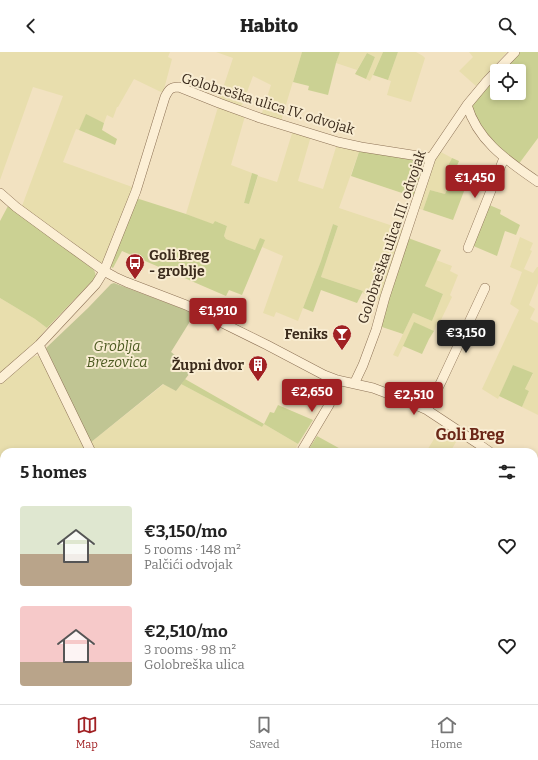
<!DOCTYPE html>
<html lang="en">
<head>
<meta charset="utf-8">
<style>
	:root { --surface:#fff; --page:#f6f6f6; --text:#222; --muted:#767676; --line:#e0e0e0; --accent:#a12124 }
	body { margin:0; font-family:Bitter,serif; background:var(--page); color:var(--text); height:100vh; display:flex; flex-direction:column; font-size:15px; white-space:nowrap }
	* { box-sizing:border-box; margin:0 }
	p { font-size:13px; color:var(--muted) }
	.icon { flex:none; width:22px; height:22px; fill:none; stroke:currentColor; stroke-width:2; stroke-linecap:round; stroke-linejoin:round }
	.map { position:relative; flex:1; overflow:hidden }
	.drawer { position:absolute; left:0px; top:396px; width:538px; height:256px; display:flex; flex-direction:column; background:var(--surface); border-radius:12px 12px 0 0; box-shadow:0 2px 6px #0003 }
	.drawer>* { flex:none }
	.controls { position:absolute; left:490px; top:12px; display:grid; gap:8px }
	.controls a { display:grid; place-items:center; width:36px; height:36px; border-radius:4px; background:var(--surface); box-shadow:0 2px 6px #0003; font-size:20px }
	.price { position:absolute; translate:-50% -34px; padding:0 9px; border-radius:4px; background:var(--accent); color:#fff; font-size:13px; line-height:26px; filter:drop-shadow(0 1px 2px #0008) }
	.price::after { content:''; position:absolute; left:50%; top:24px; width:12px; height:9px; margin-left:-6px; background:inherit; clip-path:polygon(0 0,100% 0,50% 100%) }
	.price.selected { background:#222; color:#fff }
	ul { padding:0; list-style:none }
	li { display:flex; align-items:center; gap:12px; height:100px; padding:0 20px }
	li span { display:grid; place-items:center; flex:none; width:112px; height:80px; border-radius:4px; color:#555 }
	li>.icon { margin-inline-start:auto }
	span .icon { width:48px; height:48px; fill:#fffc; stroke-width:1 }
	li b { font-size:17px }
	h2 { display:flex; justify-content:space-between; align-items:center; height:48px; padding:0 20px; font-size:17px }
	header { display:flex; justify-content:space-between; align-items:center; height:52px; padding:0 20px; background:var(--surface); font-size:18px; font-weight:800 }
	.tabs { display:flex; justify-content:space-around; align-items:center; height:56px; border-top:1px solid var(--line); background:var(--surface); font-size:11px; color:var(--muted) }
	.tabs a { display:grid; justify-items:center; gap:2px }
	.tabs .selected { color:var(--accent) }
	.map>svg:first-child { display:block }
	.farmland { fill:#e8dead }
	.green { fill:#cbd193 }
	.cemetery { fill:#c0c593 }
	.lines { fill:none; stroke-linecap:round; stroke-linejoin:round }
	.minor-casing { stroke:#8d7256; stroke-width:10 }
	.minor { stroke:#fcefd5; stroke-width:9 }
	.labels { text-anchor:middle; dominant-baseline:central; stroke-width:4; stroke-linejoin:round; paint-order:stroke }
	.street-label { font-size:14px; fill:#3b2b1c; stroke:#f8ecd1 }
	.poi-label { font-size:14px; font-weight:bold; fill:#3b2b1c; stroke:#f8ecd1; text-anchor:end }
	.park-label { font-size:14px; font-style:italic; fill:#4c5a21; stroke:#f8ecd1 }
	.quarter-label { font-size:16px; font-weight:bold; fill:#6c2818; stroke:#f8ecd1 }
</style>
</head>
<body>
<header><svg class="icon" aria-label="back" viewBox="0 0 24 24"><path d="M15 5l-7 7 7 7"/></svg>Habito<svg class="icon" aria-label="search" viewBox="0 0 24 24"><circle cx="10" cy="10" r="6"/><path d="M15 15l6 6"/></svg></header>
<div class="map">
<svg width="538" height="652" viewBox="0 0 538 652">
	<rect width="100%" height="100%" fill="#f2e2c1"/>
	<!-- farmland -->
	<path class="farmland" d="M0,0H170L168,5L172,7L163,41L134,27L118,55H117L113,66L107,63L104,71L86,63L79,78L76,77L63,110L135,136L104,211H101L22,154L63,44L33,35L0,128Z
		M216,0H302L281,69L261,64L271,33L253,24L241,56L219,48L233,6Z
		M340,0H383L370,29L366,27L375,5L367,1L357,18L336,11Z
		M398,0H416L423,4L425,6L411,50L387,43L391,29L388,28Z
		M469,0H507L476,34L459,19L473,5Z
		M218,55L245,64L231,113L252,121L244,151L249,152L258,124L277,130L293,78L311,84L298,129L323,137L337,92L360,97L339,156L405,178L381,249L362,241L363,239L321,225L338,174L333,172L321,209L298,269L276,260L274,265L263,261L283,204L262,195L264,188L255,198L226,187L224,184L227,174L215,169L214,173L186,162Z
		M439,99L452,106L448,116L450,117L452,127L445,142L430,138L423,158L417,156L434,107Z
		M520,185L533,191L530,198L532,199L524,217L533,221L537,215H538V231L529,253L535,257L530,267L538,271V363L522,355L529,339L525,337L533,322L513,313L498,347L482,337L519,258L510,252L522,220L510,215Z
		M436,208L452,214L450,219L458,223L450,243L452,245L439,272H437L434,279L414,271L398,305L393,303L413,261L432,269L443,242L425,234Z
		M0,246L35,267L47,276L30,296L0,324Z
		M36,304H39L41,307L86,400H4V476L0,475V332L31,305Z
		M164,332L176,339L181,332L262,375L264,372L298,392L294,400H94L90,391Z
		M442,374L459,385L450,400H426Z
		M0,483L4,484V574H0Z
		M534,609L538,612V652H389L383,648H534Z
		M6,648H144L156,652H5Z"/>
	<!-- green -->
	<path class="green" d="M302,0H340L336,11L328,43L308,38L309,34L293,30Z
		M383,0H398L388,28L373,23Z
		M518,0H538V86L518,113L488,86L470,54L497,22V41H519V19H500Z
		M367,1L375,5L366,27L355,22Z
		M86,62L104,71L102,78L117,87L115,93L79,78Z
		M360,97L424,107L425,111L414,145L351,124Z
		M452,106L459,109L456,116L460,118L458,123L461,124L459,131L466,134L453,168L423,158L430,138L445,142L452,127L447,124L450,117L447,116Z
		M252,121L258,123L249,152L244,151Z
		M136,146L186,162L213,172L215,169L227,174L224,184L226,187L255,198L260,186L265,188L242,243L229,238L226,244L122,199L113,216L109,214Z
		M487,152L501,158L500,162L520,173L516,183L505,179L497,204L471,193Z
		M8,154L93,217C96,221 96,223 94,227L47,276L35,267L0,246V169Z
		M333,172L338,174L321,225L363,239L357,251L321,238L313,260L303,256L321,209Z
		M408,186L441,198L425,234L443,242L432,269L413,261L403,282L379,274Z
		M414,270L434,279L429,287L422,302L403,294Z
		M513,313L533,321L525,337L529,339L522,355L499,344Z
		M185,327L264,372L270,360L274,361L278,353L313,368L298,392L264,372L262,375L181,332Z
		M317,384L346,400H307Z
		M538,503V556L534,554V509Z
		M0,574H4V618L0,617Z"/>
	<!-- cemetery -->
	<path class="cemetery" d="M114,231L183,257L194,263L171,300L193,317L176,339L163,332L90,391L46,296L88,256L111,232Z"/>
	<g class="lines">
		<!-- minor casing -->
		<g class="minor-casing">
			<path id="minor" d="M467,53C478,90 508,109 538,130
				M0,141L16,155L61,188L104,219L115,225L126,230L186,253L267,293L324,323L337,328L373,336L402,347L427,358L480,393L490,400
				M468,196L504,106
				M39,293L91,400
				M0,327L39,293L96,232L104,219L136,139L165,45C169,37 171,35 179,35L219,51L260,66L338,90L361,95L431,106
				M354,332L363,313L376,278L385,245L415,154L431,106L467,53L487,29L515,0
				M427,358L442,328L485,236
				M301,400L329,353L333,344L337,328
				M534,437L538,441
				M319,648L322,652
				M215,652L216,648"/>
		</g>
		<!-- minor -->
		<use href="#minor" class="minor"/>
	</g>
	<!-- icons -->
	<defs>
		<g id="bus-pin" transform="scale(1)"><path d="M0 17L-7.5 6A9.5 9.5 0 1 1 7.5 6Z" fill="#a12124" stroke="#f8ecd1"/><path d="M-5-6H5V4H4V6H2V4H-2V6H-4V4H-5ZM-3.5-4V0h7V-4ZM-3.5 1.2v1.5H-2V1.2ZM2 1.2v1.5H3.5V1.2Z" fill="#fff"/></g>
		<g id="bar-pin" transform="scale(1)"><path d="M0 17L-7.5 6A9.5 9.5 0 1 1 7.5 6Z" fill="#a12124" stroke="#f8ecd1"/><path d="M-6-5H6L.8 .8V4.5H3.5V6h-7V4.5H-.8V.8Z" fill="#fff"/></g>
		<g id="building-pin" transform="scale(1)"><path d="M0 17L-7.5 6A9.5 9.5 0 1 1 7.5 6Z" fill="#a12124" stroke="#f8ecd1"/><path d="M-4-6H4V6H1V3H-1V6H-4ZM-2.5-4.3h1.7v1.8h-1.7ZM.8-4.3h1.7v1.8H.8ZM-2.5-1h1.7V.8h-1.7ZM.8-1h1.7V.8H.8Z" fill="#fff"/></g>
	</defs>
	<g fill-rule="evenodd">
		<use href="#bus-pin" x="135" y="211"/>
		<use href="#bar-pin" x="342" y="282"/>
		<use href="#building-pin" x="258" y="313"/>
	</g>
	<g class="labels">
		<!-- street labels -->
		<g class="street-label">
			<text transform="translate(268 52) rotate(17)">Golobreška ulica IV. odvojak</text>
			<text transform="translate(392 185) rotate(-71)">Golobreška ulica III. odvojak</text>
		</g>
		<!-- poi labels -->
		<g class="poi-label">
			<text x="149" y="203" text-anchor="start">Goli Breg<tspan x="149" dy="16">- groblje</tspan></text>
			<text x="328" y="282">Feniks</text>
			<text x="244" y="313">Župni dvor</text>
		</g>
		<!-- park labels -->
		<g class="park-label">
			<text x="117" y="294">Groblja<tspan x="117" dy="16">Brezovica</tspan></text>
		</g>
		<!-- quarter labels -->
		<g class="quarter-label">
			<text x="470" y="382">Goli Breg</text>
		</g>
	</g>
</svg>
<div class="controls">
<a><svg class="icon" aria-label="locate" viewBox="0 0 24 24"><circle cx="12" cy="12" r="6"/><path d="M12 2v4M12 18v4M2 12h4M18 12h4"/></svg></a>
</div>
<b class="price" style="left:475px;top:147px">€1,450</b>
<b class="price" style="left:218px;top:280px">€1,910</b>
<b class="price selected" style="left:466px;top:302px">€3,150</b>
<b class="price" style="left:312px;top:361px">€2,650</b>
<b class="price" style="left:414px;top:364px">€2,510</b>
<section class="drawer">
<h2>5 homes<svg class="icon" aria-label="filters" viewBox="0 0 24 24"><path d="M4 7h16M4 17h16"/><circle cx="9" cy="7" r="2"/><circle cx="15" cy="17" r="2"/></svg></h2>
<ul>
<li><span style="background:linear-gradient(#dfe7d0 60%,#b9a48a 0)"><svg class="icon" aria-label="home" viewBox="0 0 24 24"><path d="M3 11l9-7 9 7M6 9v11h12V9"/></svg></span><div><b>€3,150/mo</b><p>5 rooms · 148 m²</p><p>Palčići odvojak</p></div><svg class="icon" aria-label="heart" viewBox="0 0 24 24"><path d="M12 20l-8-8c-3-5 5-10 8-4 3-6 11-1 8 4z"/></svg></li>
<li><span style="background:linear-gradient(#f6c9c9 70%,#b9a48a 0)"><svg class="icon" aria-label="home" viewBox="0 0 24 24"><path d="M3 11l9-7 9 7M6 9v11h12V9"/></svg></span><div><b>€2,510/mo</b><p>3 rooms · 98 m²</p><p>Golobreška ulica</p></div><svg class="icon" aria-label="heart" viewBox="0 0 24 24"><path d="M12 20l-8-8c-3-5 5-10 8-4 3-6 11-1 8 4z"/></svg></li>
</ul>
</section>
</div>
<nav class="tabs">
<a class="selected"><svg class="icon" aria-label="map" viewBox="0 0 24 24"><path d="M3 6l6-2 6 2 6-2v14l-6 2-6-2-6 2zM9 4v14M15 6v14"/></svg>Map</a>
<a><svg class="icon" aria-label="saved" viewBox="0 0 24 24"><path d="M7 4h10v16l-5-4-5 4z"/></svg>Saved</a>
<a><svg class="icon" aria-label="home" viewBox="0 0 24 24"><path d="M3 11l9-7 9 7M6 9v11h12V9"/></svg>Home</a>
</nav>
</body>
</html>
